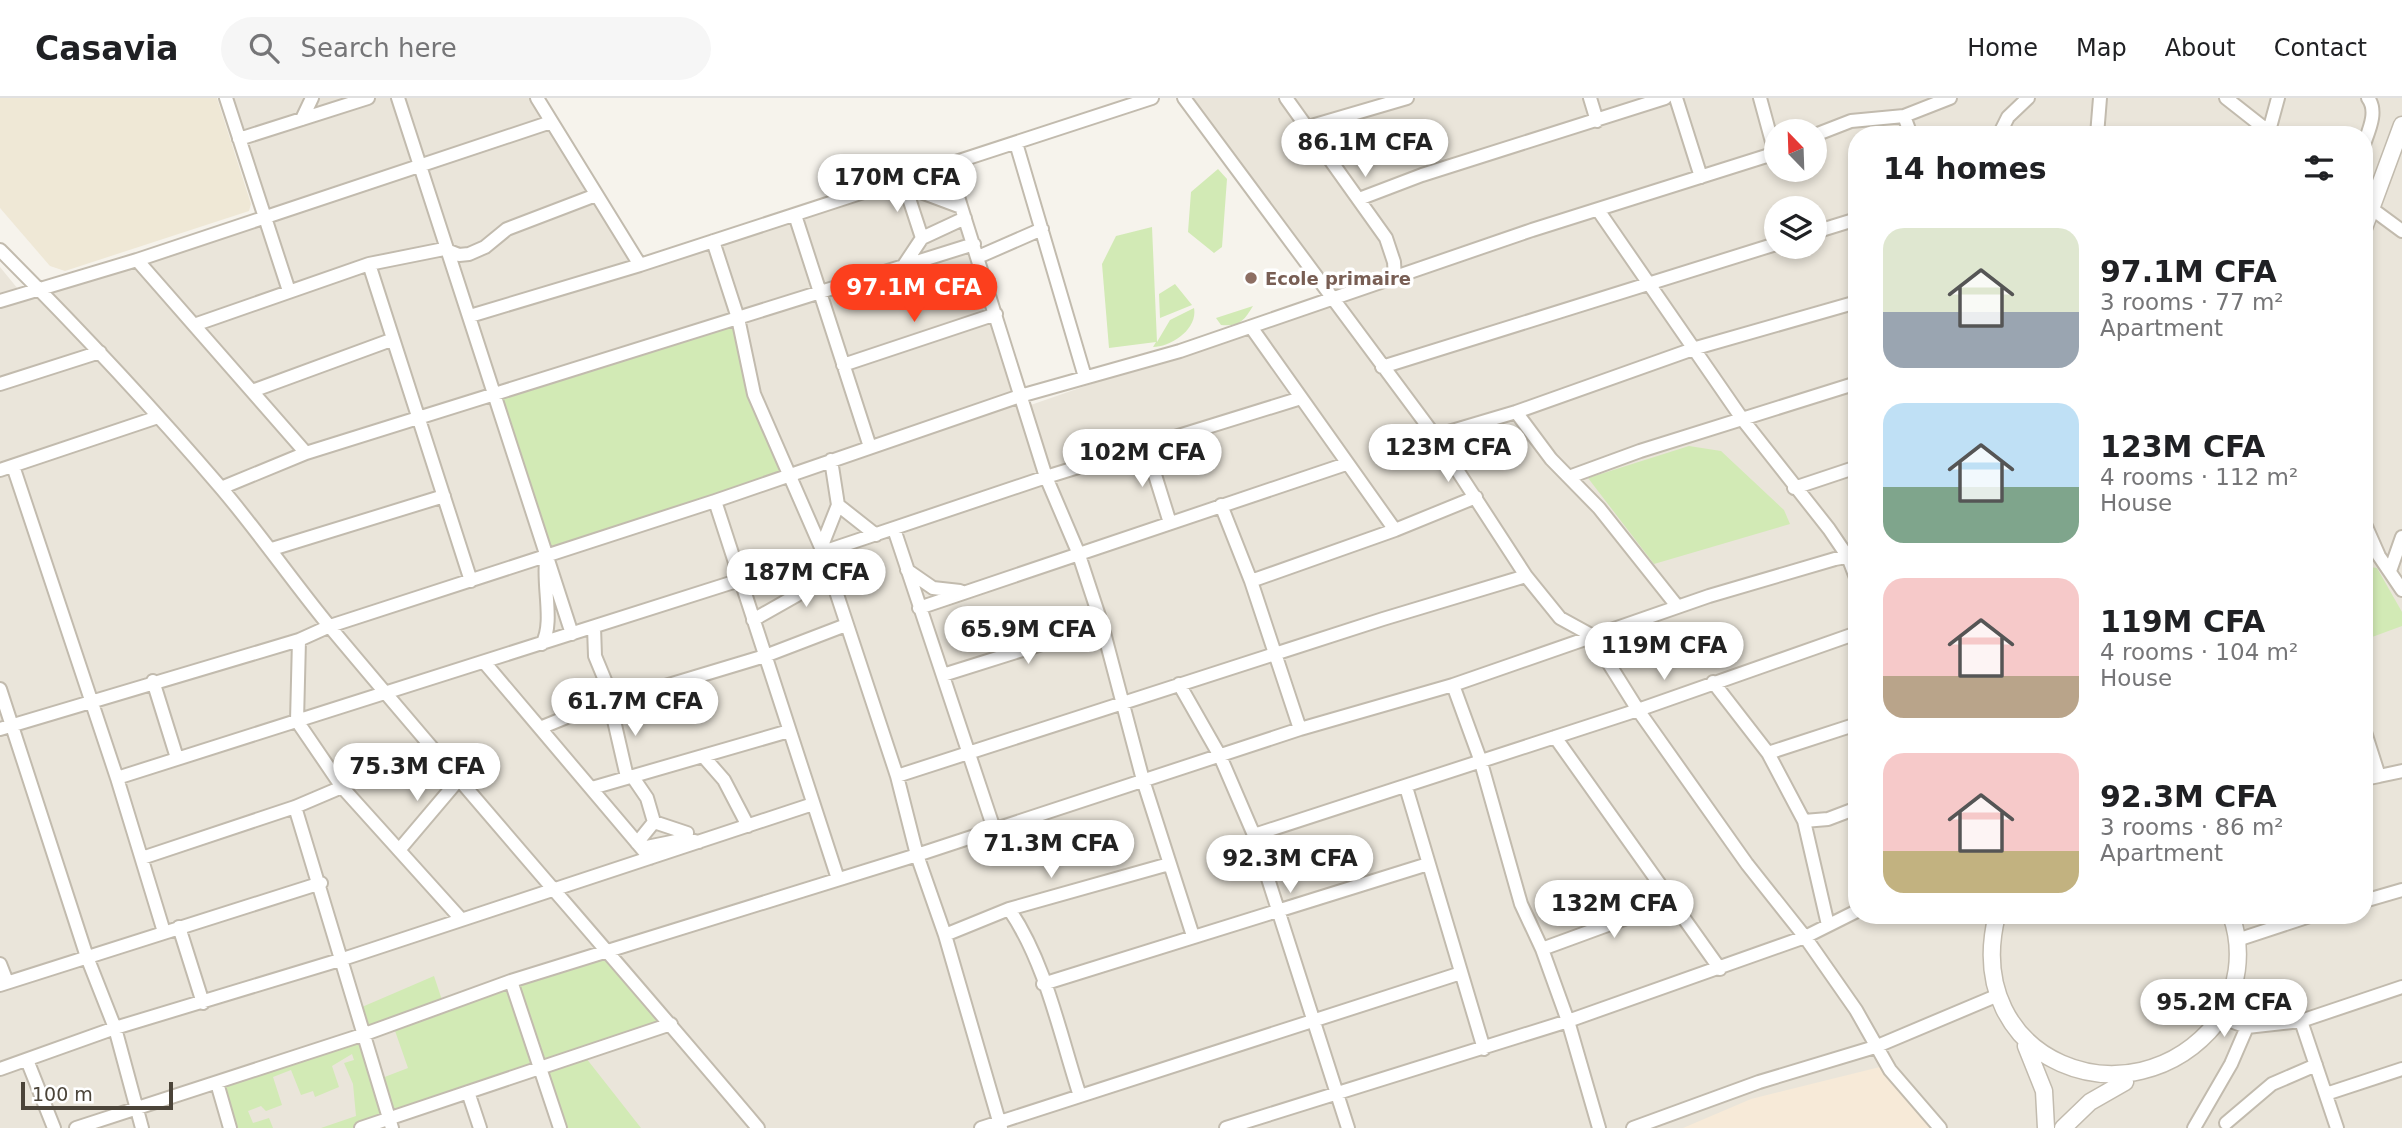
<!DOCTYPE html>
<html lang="en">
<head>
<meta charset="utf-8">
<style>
	:root { --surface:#fff; --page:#f6f6f6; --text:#202124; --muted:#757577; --line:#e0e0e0; --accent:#fc3f1d }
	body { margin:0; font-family:"DejaVu Sans",sans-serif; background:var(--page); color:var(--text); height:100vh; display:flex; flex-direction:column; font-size:26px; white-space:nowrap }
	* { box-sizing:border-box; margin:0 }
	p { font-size:23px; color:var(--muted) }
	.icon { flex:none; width:38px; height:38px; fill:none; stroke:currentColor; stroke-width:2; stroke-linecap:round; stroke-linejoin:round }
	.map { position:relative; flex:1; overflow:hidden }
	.details { position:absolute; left:1848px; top:28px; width:525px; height:798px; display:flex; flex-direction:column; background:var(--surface); border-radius:28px; box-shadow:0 4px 10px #0003 }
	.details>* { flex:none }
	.needle { width:46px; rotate:337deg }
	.tools { position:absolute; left:1764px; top:21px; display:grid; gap:14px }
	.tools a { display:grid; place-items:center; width:63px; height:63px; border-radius:50%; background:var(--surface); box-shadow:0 4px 10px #0003; font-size:35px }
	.scale { position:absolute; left:21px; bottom:18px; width:152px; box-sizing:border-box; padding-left:7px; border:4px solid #4b4439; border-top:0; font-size:19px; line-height:24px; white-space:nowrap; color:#4b4439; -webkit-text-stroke:5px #fff; paint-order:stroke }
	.price { position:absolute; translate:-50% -60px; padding:0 16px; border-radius:24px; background:#fff; color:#222; font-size:23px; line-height:46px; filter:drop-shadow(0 2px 4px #0008) }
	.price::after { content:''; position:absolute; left:50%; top:42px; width:21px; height:16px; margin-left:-10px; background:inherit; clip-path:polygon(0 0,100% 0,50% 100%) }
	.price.selected { background:var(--accent); color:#fff }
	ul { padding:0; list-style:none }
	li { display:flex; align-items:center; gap:21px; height:175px; padding:0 35px }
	li span { display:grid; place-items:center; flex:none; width:196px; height:140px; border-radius:21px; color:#555 }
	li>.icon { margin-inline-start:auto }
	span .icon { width:84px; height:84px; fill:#fffc; stroke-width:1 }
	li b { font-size:30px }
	h2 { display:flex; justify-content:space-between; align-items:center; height:84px; padding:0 35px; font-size:30px }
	header { display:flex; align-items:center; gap:42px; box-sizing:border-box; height:98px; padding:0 35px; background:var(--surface); border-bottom:2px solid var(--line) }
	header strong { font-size:33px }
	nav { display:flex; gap:38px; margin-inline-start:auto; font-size:24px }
	.search { width:490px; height:63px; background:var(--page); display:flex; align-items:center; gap:18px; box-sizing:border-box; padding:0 24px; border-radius:38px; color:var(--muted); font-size:26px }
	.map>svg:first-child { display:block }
	.residential { fill:#eae5da; fill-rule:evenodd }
	.commercial { fill:#f7ead8 }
	.education { fill:#efe8d6 }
	.green { fill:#d2eab5 }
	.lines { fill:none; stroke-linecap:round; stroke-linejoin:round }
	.minor-casing { stroke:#c2bbae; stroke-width:16 }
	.tertiary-casing { stroke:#c2bbae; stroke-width:19 }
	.minor { stroke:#fff; stroke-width:12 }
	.tertiary { stroke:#fff; stroke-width:16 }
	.education-dot { fill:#8d6e63; stroke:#fff; stroke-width:2.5 }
	.labels { text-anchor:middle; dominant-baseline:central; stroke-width:7; stroke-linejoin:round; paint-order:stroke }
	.education-label { font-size:18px; font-weight:bold; fill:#785e54; stroke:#fff; text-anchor:start }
</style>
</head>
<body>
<header>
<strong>Casavia</strong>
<div class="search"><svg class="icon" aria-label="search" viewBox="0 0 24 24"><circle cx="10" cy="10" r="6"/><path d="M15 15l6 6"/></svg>Search here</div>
<nav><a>Home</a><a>Map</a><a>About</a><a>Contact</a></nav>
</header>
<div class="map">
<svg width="2402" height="1030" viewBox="0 0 2402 1030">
	<rect width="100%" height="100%" fill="#f6f3ec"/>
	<!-- residential -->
	<path class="residential" d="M227,0H536L639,165L947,71L1025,309L1335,201L1191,0H2402V1030H0V169L18,191L264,118ZM1776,33H1815V72H1776ZM1857,37H2364V817H1857ZM1776,110H1815V149H1776Z"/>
	<!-- commercial -->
	<path class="commercial" d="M1884,968L1936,1030H1683L1751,1001Z"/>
	<!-- education -->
	<path class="education" d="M0,0H217L251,106L249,113L65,173L50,168L0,110Z"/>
	<!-- green -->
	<path class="green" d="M1218,71L1227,81L1222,149L1214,155L1188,134L1191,94Z
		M1152,129L1157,244L1170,222L1194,210C1198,231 1171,249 1153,249L1156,244L1109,250L1102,166L1116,138Z
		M1175,186L1192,207L1160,220L1159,196Z
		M1253,208C1244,223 1239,229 1221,227L1216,220Z
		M735,225L785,373L548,455L500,300Z
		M1689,348L1721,353L1784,412L1790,426L1654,466L1588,380Z
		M2364,468L2377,470L2402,514V528L2364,542Z
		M604,861L663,924L541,965L516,886Z
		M434,878L442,902L368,932L362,909Z
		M508,890L531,968L391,1013L382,980L408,970L394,930Z
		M364,939L387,1020L352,1030H321L356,1018L353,986L344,965L354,962L352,956L332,968L339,989L315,999L313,993L301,997L291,972L273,979L282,1007L266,1013L261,1008L248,1013L253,1025L269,1020L273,1030H232L220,987Z
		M586,960L641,1030H563L544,974Z"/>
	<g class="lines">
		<!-- minor casing -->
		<g class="minor-casing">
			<path id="minor" d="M226,0L289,193
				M398,0C456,179 514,357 572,536
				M537,0L640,167
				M1184,0L1435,338L1526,478L1560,520L1591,537L1638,612L1747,766L1805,839L1856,912L1890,972L1940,1030
				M1286,0L1386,140L1394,164L1395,180
				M1590,0L1597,23
				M1676,0L1701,79
				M1760,0L1775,55
				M2226,0L2273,37
				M1904,18L1911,37
				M302,21L312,0
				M1308,29L1407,0
				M2269,33L2278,0
				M1815,37L1851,23L1904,18L1950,0
				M1999,37L2008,19L2028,0
				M2097,37L2100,0
				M239,41L368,0
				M1016,45L1085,279
				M2364,46C2369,32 2378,13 2368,0
				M948,67L1046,379L1078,454L1102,527L1143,682L1193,838
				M903,81L910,90L961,109
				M904,85L922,140
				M1359,101L1422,77L1665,0
				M2364,105L2402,133
				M1598,112L1743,322L1829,431L1848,459L1857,482
				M795,117L870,349
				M1815,134L1857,121
				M713,143L738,220L754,296L823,454L897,678L917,757L945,837L1001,1030
				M0,152C77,229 151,308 222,391C260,436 293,484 330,529C471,698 616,862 758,1030
				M978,159L1042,131
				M137,162L306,355
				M369,166L471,483
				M904,167L922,140L965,120
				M0,203L137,162L551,24
				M470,218L640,167L1152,0
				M194,227L369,166L444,151L459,157L469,156L485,149L507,131L596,97
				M1251,229L1395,432
				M843,267L996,216
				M1382,269L1776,146
				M0,286L100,254
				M252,293L391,242
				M1516,314L1551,361L1599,410L1677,508
				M1435,338L1516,314L1696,250L1857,204
				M1146,348L1170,425
				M13,368L117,680L164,834
				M0,372L158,319
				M1569,379L1640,353L1857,285
				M221,390L306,355L974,146
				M1794,390L1857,369
				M715,403L838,781
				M838,407L876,437
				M1221,407L1251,483L1300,631
				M2364,424L2379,458L2402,492
				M894,431L994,731
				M821,450L838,407L831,362
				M272,451L444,398
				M823,454L1046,379L1301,300
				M907,472L933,490L960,493
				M2390,473L2402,439
				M1251,483L1395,432L1476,399
				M919,510L1346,366
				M753,522L797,497L825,462
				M594,529L595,558L614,604
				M299,542L297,623L342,689L461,821
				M542,546C554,526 543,489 546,464
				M484,564L650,760
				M943,577L1102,527
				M153,583L177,660
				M1713,584L1768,655L1804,723L1828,827
				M1179,586L1220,658L1254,737L1348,1030
				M1453,587L1480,661L1521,806L1542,851L1568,923L1599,1030
				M0,591L87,859L115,930L142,1030
				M610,605L627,679
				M540,630L579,614L765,558L846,527
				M0,631L299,542L330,528L715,403L1020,298L1180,253L1532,132L1776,55
				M2364,631L2379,678L2402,673
				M1555,639L1720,871
				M1768,655L1857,626
				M703,658L724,682L748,728
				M632,678L647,700L654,724L637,745
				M897,678L1383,521L1526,478
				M117,680L740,482
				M2364,681L2379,678
				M1406,689L1484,951
				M592,690L789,633
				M295,709L392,1030
				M1804,723L1828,721L1857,710
				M654,724L687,735L686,741L699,744
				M1254,737L1638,612L1857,535
				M642,750L686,741
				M399,752L460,680
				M142,760L295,709L342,689
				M2364,803L2402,792
				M1009,811C1046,865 1060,937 1080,998
				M179,829L203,905
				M945,837L1009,811L1169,766
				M2237,842L2313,817
				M1542,851L1673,803
				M0,866L7,884
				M511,883L560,1030
				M1043,886L1428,766
				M0,887L321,785
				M2220,919L2247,929
				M2301,923L2337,1030
				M27,962L54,1030
				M0,971L115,930L343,861L813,706
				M217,985L230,1030
				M468,994L480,1030
				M2326,996L2402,971
				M2226,1025L2272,986L2316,967
				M76,1030L365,936L511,883L917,757L1300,631L1453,587L1709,498L1835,461L1857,457
				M361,1030L671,926
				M981,1030L1461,875
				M1226,1030L1568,923L1805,839L1857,813
				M1633,1030L1759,984L1875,949L1996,898
				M2194,1030L2231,966L2247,929L2301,923L2402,889"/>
		</g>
		<!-- tertiary casing -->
		<g class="tertiary-casing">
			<path id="tertiary" d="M2364,130L2402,27
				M1997,817C1960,964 2132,1030 2217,924C2238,893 2244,853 2231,817
				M2026,948L2044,993L2046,1030
				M2063,1030L2090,1004L2125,984"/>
		</g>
		<!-- minor -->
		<use href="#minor" class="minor"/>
		<!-- tertiary -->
		<use href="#tertiary" class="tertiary"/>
	</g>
	<!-- markers -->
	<circle class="education-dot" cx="1251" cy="180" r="7"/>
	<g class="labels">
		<!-- education labels -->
		<g class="education-label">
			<text x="1265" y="180">Ecole primaire</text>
		</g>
	</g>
</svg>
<div class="tools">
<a><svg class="needle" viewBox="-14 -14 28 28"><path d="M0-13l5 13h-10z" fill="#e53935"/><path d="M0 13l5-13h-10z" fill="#757577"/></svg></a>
<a><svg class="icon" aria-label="layers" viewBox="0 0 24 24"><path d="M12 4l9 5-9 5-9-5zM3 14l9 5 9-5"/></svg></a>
</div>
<div class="scale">100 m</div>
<b class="price" style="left:1365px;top:81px">86.1M CFA</b>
<b class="price" style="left:897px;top:116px">170M CFA</b>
<b class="price selected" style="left:914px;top:226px">97.1M CFA</b>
<b class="price" style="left:1448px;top:386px">123M CFA</b>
<b class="price" style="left:1142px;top:391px">102M CFA</b>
<b class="price" style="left:806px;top:511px">187M CFA</b>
<b class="price" style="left:1028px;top:568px">65.9M CFA</b>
<b class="price" style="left:1664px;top:584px">119M CFA</b>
<b class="price" style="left:635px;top:640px">61.7M CFA</b>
<b class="price" style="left:417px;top:705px">75.3M CFA</b>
<b class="price" style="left:1051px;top:782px">71.3M CFA</b>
<b class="price" style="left:1290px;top:797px">92.3M CFA</b>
<b class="price" style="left:1614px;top:842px">132M CFA</b>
<b class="price" style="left:2224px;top:941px">95.2M CFA</b>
<section class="details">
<h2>14 homes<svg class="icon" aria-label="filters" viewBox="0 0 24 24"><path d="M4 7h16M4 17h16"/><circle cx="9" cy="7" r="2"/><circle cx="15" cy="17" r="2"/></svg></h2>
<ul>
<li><span style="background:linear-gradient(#dfe7d0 60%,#9aa5b1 0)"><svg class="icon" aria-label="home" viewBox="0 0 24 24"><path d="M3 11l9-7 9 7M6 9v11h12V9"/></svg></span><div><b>97.1M CFA</b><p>3 rooms · 77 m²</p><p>Apartment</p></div></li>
<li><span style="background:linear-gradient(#bfe0f5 60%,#7fa58c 0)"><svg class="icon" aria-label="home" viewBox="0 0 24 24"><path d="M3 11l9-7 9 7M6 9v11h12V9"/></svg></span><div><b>123M CFA</b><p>4 rooms · 112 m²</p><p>House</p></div></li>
<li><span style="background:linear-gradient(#f6c9c9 70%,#b9a48a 0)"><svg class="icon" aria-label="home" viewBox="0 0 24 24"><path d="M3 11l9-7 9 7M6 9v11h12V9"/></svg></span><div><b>119M CFA</b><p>4 rooms · 104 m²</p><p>House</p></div></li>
<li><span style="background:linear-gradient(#f6c9c9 70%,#c2b280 0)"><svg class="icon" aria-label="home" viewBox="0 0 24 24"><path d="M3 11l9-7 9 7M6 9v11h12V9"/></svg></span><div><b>92.3M CFA</b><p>3 rooms · 86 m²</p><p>Apartment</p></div></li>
</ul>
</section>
</div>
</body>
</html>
